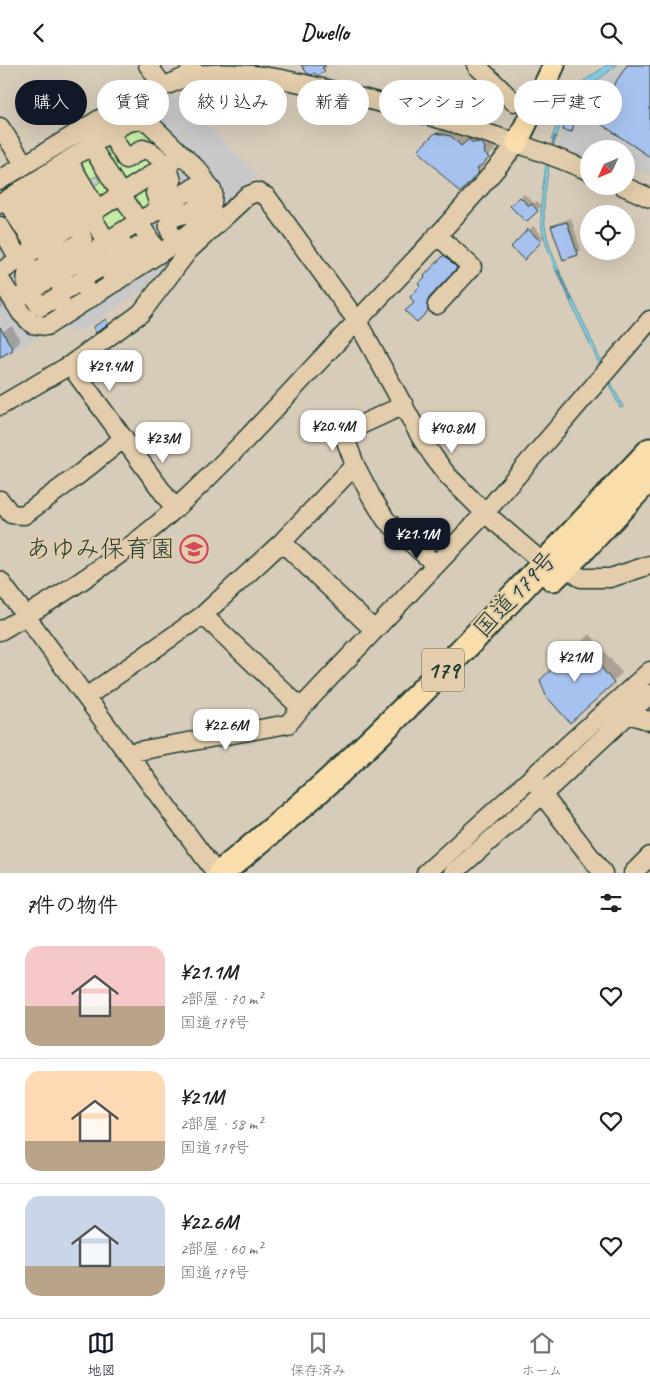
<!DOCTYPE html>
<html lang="ja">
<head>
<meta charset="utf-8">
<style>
	:root { --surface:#fff; --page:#f6f6f6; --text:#202124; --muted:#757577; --line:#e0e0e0; --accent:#111827 }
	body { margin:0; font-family:Caveat,"Klee One",sans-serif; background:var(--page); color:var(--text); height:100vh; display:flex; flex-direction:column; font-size:19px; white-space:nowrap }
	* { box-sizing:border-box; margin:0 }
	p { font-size:16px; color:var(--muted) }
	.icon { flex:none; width:28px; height:28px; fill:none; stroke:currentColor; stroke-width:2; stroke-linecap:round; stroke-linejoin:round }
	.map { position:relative; height:808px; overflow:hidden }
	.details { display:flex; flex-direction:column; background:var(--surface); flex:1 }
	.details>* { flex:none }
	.top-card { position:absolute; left:15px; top:15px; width:620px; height:45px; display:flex; gap:10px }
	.needle { width:32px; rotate:226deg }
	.fabs { position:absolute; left:580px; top:75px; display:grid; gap:10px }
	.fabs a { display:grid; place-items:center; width:55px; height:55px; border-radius:50%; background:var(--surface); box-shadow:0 5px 20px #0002; font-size:25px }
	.price { position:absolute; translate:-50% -42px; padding:0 11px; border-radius:10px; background:#fff; color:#222; font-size:16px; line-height:32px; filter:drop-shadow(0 1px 2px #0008) }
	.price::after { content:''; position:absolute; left:50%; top:30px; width:15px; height:11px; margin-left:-8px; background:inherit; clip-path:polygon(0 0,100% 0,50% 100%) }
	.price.active { background:var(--accent); color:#fff }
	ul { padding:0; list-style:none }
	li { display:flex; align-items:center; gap:15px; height:125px; padding:0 25px }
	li+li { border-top:1px solid var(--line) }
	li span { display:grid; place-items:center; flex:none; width:140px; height:100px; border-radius:15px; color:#555 }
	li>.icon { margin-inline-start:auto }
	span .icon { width:60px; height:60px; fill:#fffc; stroke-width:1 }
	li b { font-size:21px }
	h2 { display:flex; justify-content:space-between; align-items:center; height:60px; padding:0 25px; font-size:21px }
	.tag { padding:0 18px; border-radius:22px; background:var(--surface); box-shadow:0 5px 20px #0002; font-size:18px; line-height:45px }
	.tag.active { background:var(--accent); color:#fff }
	header { display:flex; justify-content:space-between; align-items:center; height:65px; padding:0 25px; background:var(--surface); font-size:22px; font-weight:700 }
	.tabs { display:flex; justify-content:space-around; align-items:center; height:70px; border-top:1px solid var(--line); background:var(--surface); font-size:14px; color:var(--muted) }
	.tabs a { display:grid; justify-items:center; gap:2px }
	.tabs .active { color:var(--accent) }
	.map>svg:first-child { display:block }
	.built { fill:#c9c8c9 }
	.green { fill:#c7eca6; stroke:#73946d }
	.water { fill:#84cde4; stroke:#5c939e }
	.shadow { fill:#0003 }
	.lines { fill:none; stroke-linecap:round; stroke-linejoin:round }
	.stream { stroke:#5c939e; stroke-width:3 }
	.building { fill:#a8c2ef; stroke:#1f3d34 }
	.minor-casing { stroke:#1f3d34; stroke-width:21 }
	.major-casing { stroke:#1f3d34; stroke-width:25 }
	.highway-casing { stroke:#1f3d34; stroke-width:29 }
	.minor { stroke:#e3cdac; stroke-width:18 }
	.major { stroke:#f9deab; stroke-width:21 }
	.highway { stroke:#f9deab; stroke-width:25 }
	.labels { text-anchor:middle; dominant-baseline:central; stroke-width:4.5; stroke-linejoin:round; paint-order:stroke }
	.shield { fill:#e3cdac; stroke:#5a6858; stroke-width:1 }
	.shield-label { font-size:24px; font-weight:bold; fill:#1f3d34 }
	.poi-label { font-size:25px; fill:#1f3d34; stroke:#e3cdac; text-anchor:end }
	.street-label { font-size:25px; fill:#1f3d34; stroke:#e3cdac }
</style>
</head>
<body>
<header><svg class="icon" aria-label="back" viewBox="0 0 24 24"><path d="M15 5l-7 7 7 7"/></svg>Dwello<svg class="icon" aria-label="search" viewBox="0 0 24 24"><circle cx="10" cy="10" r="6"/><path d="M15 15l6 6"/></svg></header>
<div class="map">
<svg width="650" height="808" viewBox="0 0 650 808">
	<rect width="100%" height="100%" fill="#d7cbb9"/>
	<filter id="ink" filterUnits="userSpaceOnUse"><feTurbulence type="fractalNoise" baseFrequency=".02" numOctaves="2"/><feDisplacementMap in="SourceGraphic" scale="10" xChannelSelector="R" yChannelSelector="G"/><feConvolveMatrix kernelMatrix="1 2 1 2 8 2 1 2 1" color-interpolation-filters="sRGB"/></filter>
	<g filter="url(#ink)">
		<!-- built -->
		<path class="built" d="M619,0H650V111L643,105L626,111V84H589V94L557,80L559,71L566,49L574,33Z
			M177,30L258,110L176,191L153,222L145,224L116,242L84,265H57L41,271L0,294V130L117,57L156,37Z"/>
		<!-- green -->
		<path class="green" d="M145,63L167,86L162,91L128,89L117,73L135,64Z
			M110,79L143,88L156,102L125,119L104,87V84Z
			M90,92L112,124L102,138L91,123L100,117L97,111L87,115L76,100L82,95Z
			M167,111L155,136L144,144L138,141L134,132L148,120Z
			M119,140L132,155L112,169L102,153L104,150Z"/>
		<!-- water -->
		<path class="water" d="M607,0H617L574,33L564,49L555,76L551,75L567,34L578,20Z
			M546,100L549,101C541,147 541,166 561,209L558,211C552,195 545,180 542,163C539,142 543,121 546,100Z
			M571,230L613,322L623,342L620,343L568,232Z"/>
		<!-- shadow -->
		<path class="shadow" d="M301,0H326L327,2L324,5L303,2Z
			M569,51L576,53L571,66L567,53Z
			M444,61L459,64L470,74L477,67L492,74V79L496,84L484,96L486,98L468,119L420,85Z
			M524,129L534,138L537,136L541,141L526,155L512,141Z
			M571,153L581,185L577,189L553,162L557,158Z
			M533,161L544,172L524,193L513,182Z
			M449,188L460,198L433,227L430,233L432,241L417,255L415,237L427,212L426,211Z
			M0,223L8,236L0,243Z
			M12,261L20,275L12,284L0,290V268Z
			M590,569L622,608L570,656L550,606Z"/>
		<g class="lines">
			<!-- stream -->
			<path class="stream" d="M551,86L555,72
				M558,206L571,235
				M542,716L563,696
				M440,808L533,723"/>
		</g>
		<!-- building -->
		<path class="building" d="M301,0H325L322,3L325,6L318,11L314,8L312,10L308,9Z
			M627,0H650V92L592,53Z
			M566,52L575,54L572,67L563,65Z
			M435,68L451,71L461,81L469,74L472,78L479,77L485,82L484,88L489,93L477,104L479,107L460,128L418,85Z
			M520,132L529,141L532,139L538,146L526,157L510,141Z
			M567,157L578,190L563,195L551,161Z
			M528,164L541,177L524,195L511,182Z
			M444,190L457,203L429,233L427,238L428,246L417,257L405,246L414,238L410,232L420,221L418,219L425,212L424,211Z
			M106,254L108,259L96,268L93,262Z
			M0,262L13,285L0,292Z
			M580,577L614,618L570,658L546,631L540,615Z"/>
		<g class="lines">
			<!-- minor casing -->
			<g class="minor-casing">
				<path id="minor" d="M148,0L163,21
					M476,0L514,37
					M183,13C191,11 200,9 209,9C261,5 316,22 366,34C441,53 517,75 589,106
					M0,62L25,100
					M110,68L126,94L143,84C157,87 169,102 172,116C168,123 159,122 155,128L160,143
					M91,81L159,189
					M68,95L97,144
					M56,103L86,152
					M45,110L75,159
					M0,115L123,40L183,13L193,6
					M32,118L64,166
					M623,121L650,133
					M21,125L52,174
					M6,135L37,183
					M0,139L126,58L138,55L148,57L199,106L213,127L212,139L206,155L177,177L47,261L32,259L21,248L0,214
					M90,149L127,210
					M0,161L19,194
					M107,176L205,116
					M176,178C155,145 183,156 200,141L198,129L193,123
					M122,179L128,188L141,180L151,194
					M41,180L49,193C46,204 38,205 28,207C22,218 34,232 40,242L57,232L67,248
					M79,196L88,210L105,200L116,217
					M65,205L59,193V189C68,183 77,183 83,174L77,157
					M0,207L182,90
					M55,211L64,226L81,216L91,233
					M21,231L108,178
					M437,240L472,202L437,170
					M70,300L175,444
					M0,341L70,300L141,248L188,186L247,131L257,127L267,132L357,256L420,371L433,391L447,410L485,448L535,491L546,497L565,501L581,513H610L650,500
					M355,400L371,431L386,455L435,499
					M0,435L11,449L24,450L77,411L124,373
					M282,477L374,565
					M0,516L216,808
					M203,550L301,643
					M0,566C61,531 124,491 176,443C234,390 286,331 339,275C400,211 462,147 517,78
					M86,632L203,550L282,477L355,400L343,368L404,340
					M629,649L650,656
					M127,688L288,659L301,643L485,448L650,255
					M538,720L548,737L603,808
					M426,808L650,606
					M453,808L544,728L650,629
					M633,808L650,791"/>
			</g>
			<!-- major casing -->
			<g class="major-casing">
				<path id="major" d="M517,78L554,0"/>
			</g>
			<!-- highway casing -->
			<g class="highway-casing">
				<path id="highway" d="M553,513L585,482L650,412
					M221,808C258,777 295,747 330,715C443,611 545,497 650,386"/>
			</g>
			<!-- minor -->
			<use href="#minor" class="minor"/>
			<!-- major -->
			<use href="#major" class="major"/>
			<!-- highway -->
			<use href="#highway" class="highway"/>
		</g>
	</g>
	<!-- icons -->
	<defs>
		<g id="school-ring" transform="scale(1.4375)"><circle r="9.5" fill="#e3cdac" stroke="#d1495b" stroke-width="1.5"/><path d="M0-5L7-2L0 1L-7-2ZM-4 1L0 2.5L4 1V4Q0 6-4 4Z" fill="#d1495b"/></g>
	</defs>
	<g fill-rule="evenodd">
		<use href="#school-ring" x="194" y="484"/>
	</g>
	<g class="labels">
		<!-- shield labels -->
		<rect class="shield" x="422" y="583.5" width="42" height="43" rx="4"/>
		<g class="shield-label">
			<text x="443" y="605">179</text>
		</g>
		<!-- poi labels -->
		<g class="poi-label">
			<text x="175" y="484">あゆみ保育園</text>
		</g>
		<!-- street labels -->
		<g class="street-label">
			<text transform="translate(515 529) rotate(-47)">国道179号</text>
		</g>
	</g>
</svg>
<div class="fabs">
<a><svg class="needle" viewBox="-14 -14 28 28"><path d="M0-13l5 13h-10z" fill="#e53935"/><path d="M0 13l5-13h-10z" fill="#757577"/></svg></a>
<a><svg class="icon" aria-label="locate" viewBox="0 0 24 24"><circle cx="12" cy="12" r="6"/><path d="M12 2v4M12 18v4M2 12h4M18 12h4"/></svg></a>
</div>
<b class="price" style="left:110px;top:327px">¥29.4M</b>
<b class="price" style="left:333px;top:387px">¥20.4M</b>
<b class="price" style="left:452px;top:389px">¥40.8M</b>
<b class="price" style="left:163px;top:399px">¥23M</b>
<b class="price active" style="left:417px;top:495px">¥21.1M</b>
<b class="price" style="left:575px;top:618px">¥21M</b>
<b class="price" style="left:226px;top:686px">¥22.6M</b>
<div class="top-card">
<a class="tag active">購入</a>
<a class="tag">賃貸</a>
<a class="tag">絞り込み</a>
<a class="tag">新着</a>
<a class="tag">マンション</a>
<a class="tag">一戸建て</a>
</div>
</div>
<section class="details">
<h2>7件の物件<svg class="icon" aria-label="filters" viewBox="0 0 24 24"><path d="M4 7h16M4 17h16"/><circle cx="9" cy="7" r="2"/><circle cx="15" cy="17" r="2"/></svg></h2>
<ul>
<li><span style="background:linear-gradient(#f6c9c9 60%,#b9a48a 0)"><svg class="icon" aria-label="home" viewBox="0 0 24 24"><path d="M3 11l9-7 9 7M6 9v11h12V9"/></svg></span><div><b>¥21.1M</b><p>2部屋 · 70 m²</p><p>国道179号</p></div><svg class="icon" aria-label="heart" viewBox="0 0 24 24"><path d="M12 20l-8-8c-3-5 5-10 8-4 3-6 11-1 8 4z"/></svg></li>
<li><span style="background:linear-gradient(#ffd9b3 70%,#b9a48a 0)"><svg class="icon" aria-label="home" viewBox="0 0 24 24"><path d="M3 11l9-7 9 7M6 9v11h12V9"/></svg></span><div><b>¥21M</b><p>2部屋 · 58 m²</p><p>国道179号</p></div><svg class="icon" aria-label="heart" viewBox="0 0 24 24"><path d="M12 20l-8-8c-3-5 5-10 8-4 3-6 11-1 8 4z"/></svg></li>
<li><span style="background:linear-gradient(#c9d6e8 70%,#b9a48a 0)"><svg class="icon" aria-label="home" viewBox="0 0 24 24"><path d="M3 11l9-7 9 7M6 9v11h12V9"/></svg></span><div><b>¥22.6M</b><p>2部屋 · 60 m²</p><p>国道179号</p></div><svg class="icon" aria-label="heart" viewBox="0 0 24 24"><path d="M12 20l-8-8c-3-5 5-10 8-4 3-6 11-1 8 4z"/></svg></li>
</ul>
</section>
<nav class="tabs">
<a class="active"><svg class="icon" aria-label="map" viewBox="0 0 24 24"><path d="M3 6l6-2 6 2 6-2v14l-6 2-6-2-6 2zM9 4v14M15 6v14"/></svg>地図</a>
<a><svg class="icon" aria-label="saved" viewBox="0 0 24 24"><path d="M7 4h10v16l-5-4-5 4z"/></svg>保存済み</a>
<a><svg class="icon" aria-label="home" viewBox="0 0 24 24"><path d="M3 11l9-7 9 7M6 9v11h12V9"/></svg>ホーム</a>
</nav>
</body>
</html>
